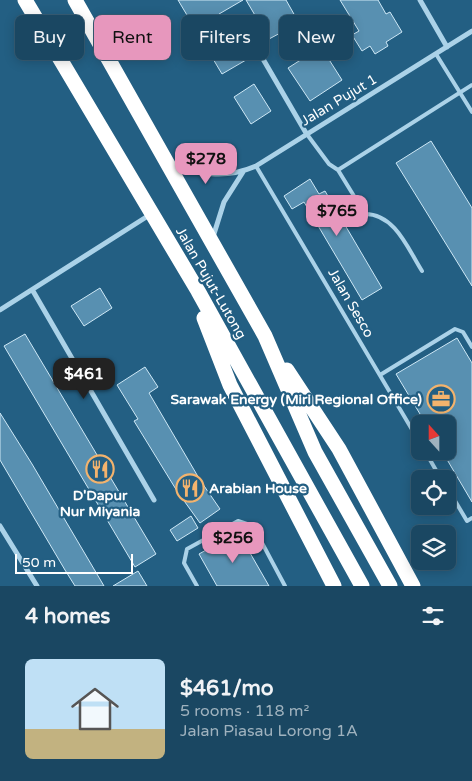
<!DOCTYPE html>
<html lang="en">
<head>
<meta charset="utf-8">
<style>
	:root { --surface:#1a4762; --page:#27516b; --text:#f1f3f6; --muted:#9fb2be; --line:#385f77; --accent:#e797bd }
	body { margin:0; font-family:"Varela Round",sans-serif; background:var(--page); color:var(--text); height:100vh; display:flex; flex-direction:column; font-size:19px; white-space:nowrap }
	* { box-sizing:border-box; margin:0 }
	p { font-size:16px; color:var(--muted) }
	.icon { flex:none; width:28px; height:28px; fill:none; stroke:currentColor; stroke-width:2; stroke-linecap:round; stroke-linejoin:round }
	.map { position:relative; height:586px; overflow:hidden }
	.panel { display:flex; flex-direction:column; background:var(--surface); flex:1 }
	.panel>* { flex:none }
	.guide { position:absolute; left:15px; top:15px; width:442px; height:45px; display:flex; gap:10px }
	.needle { width:32px; rotate:339deg }
	.tools { position:absolute; left:411px; top:415px; display:grid; gap:10px }
	.tools a { display:grid; place-items:center; width:45px; height:45px; border-radius:8px; background:var(--surface); box-shadow:0 2px 12px #0003,0 0 0 1px var(--line); font-size:25px }
	.scale { position:absolute; left:15px; bottom:12px; width:118px; box-sizing:border-box; padding-left:5px; border:2px solid #fff; border-top:0; font-size:14px; line-height:18px; white-space:nowrap; color:#fff; -webkit-text-stroke:4px #235f83; paint-order:stroke }
	.price { position:absolute; translate:-50% -42px; padding:0 11px; border-radius:10px; background:var(--accent); color:#111; font-size:16px; line-height:32px; filter:drop-shadow(0 1px 2px #0008) }
	.price::after { content:''; position:absolute; left:50%; top:30px; width:15px; height:11px; margin-left:-8px; background:inherit; clip-path:polygon(0 0,100% 0,50% 100%) }
	.price.active { background:#222; color:#fff }
	ul { padding:0; list-style:none }
	li { display:flex; align-items:center; gap:15px; height:125px; padding:0 25px }
	li+li { border-top:1px solid var(--line) }
	li span { display:grid; place-items:center; flex:none; width:140px; height:100px; border-radius:8px; color:#555 }
	li>.icon { margin-inline-start:auto }
	span .icon { width:60px; height:60px; fill:#fffc; stroke-width:1 }
	li b { font-size:21px }
	h2 { display:flex; justify-content:space-between; align-items:center; height:60px; padding:0 25px; font-size:21px }
	.chip { padding:0 18px; border-radius:8px; background:var(--surface); box-shadow:0 2px 12px #0003,0 0 0 1px var(--line); font-size:18px; line-height:45px }
	.chip.active { background:var(--accent); color:#111 }
	.map>svg:first-child { display:block }
	.building { fill:#5890b1; stroke:#cee8f6 }
	.lines { fill:none; stroke-linecap:round; stroke-linejoin:round }
	.lane { stroke:#abd2e8; stroke-width:4 }
	.street { stroke:#abd2e8; stroke-width:5 }
	.highway { stroke:#fff; stroke-width:15 }
	.labels { text-anchor:middle; dominant-baseline:central; stroke-width:4.5; stroke-linejoin:round; paint-order:stroke }
	.street-label { font-size:14px; fill:#fff; stroke:#235f83 }
	.poi-label { font-size:14px; font-weight:bold; fill:#fff; stroke:#235f83; text-anchor:end }
</style>
</head>
<body>
<div class="map">
<svg width="472" height="586" viewBox="0 0 472 586">
	<rect width="100%" height="100%" fill="#235f83"/>
	<!-- building -->
	<path class="building" d="M178,0H243L219,14L246,60L222,74Z
		M246,0H286L299,23L269,39Z
		M340,0H378L386,14L390,12L402,32L386,42L388,46L375,54L370,46L362,51L352,35L359,31Z
		M321,47L342,80L310,101L288,68Z
		M254,84L271,111L251,124L234,97Z
		M431,141L472,208V286L396,163Z
		M310,179L319,194L325,191L382,288L362,300L304,202L292,209L284,196Z
		M100,288L112,308L84,326L71,306Z
		M25,334L156,554L135,567L4,346Z
		M457,338L472,363V502L442,451H448V424H426L396,374Z
		M145,367L158,387L149,393L200,480L220,509L200,523L177,491L134,421L138,419L117,385Z
		M0,413L32,464L104,586H75L65,570L0,460Z
		M191,516L198,528L177,541L170,530Z
		M238,532L269,586H217L199,554Z
		M138,571L147,586H113Z"/>
	<g class="lines">
		<!-- lane -->
		<path class="lane" d="M436,54L472,112
			M306,133L329,164L338,170
			M256,166L420,443
			M422,271C408,249 395,214 365,214L338,170L472,85
			M380,375L455,329L463,332L472,347
			M425,451L441,479
			M448,489L467,521L472,518
			M197,586L184,563L187,549L238,521L253,526L285,586"/>
		<!-- street -->
		<path class="street" d="M420,0L447,47
			M263,59L306,133
			M173,167C204,174 226,179 256,166L472,31
			M213,237L224,202L243,172
			M33,291L154,500
			M0,310L151,214
			M0,526L37,586"/>
		<!-- highway -->
		<path class="highway" d="M25,0L198,291L362,586
			M75,0L265,336L315,452L390,586
			M204,318L230,385L334,586
			M287,370L339,449L413,586"/>
	</g>
	<!-- icons -->
	<defs>
		<g id="office-ring" transform="scale(1.4375)"><circle r="9.5" fill="#235f83" stroke="#f3b36d" stroke-width="1.5"/><path d="M-6-3h4V-5.5h4V-3h4V5H-6ZM-1-4.5V-3h2v-1.5ZM-6 0V1H6V0Z" fill="#f3b36d"/></g>
		<g id="restaurant-ring" transform="scale(1.4375)"><circle r="9.5" fill="#235f83" stroke="#f3b36d" stroke-width="1.5"/><path d="M-5-6h1v4h1v-4h1v4h1v-4h1v5L-1.5 .5V6h-2V.5L-5-1ZM5-6V6H3V1.5H1.5Q1.5-4 5-6Z" fill="#f3b36d"/></g>
	</defs>
	<g fill-rule="evenodd">
		<use href="#office-ring" x="441" y="399"/>
		<use href="#restaurant-ring" x="100" y="469"/>
		<use href="#restaurant-ring" x="190" y="488"/>
	</g>
	<g class="labels">
		<!-- street labels -->
		<g class="street-label">
			<text transform="translate(339 100) rotate(-31)">Jalan Pujut 1</text>
			<text transform="translate(211 283) rotate(60)">Jalan Pujut-Lutong</text>
			<text transform="translate(351 303) rotate(60)">Jalan Sesco</text>
		</g>
		<!-- poi labels -->
		<g class="poi-label">
			<text x="422" y="399">Sarawak Energy (Miri Regional Office)</text>
			<text x="209" y="488" text-anchor="start">Arabian House</text>
			<text x="100" y="495" text-anchor="middle">D'Dapur<tspan x="100" dy="16">Nur Miyania</tspan></text>
		</g>
	</g>
</svg>
<div class="tools">
<a><svg class="needle" viewBox="-14 -14 28 28"><path d="M0-13l5 13h-10z" fill="#e53935"/><path d="M0 13l5-13h-10z" fill="#9fb2be"/></svg></a>
<a><svg class="icon" aria-label="locate" viewBox="0 0 24 24"><circle cx="12" cy="12" r="6"/><path d="M12 2v4M12 18v4M2 12h4M18 12h4"/></svg></a>
<a><svg class="icon" aria-label="layers" viewBox="0 0 24 24"><path d="M12 4l9 5-9 5-9-5zM3 14l9 5 9-5"/></svg></a>
</div>
<div class="scale">50 m</div>
<b class="price" style="left:206px;top:185px">$278</b>
<b class="price" style="left:337px;top:237px">$765</b>
<b class="price active" style="left:84px;top:400px">$461</b>
<b class="price" style="left:233px;top:564px">$256</b>
<div class="guide">
<a class="chip">Buy</a>
<a class="chip active">Rent</a>
<a class="chip">Filters</a>
<a class="chip">New</a>
</div>
</div>
<section class="panel">
<h2>4 homes<svg class="icon" aria-label="filters" viewBox="0 0 24 24"><path d="M4 7h16M4 17h16"/><circle cx="9" cy="7" r="2"/><circle cx="15" cy="17" r="2"/></svg></h2>
<ul>
<li><span style="background:linear-gradient(#bfe0f5 70%,#c2b280 0)"><svg class="icon" aria-label="home" viewBox="0 0 24 24"><path d="M3 11l9-7 9 7M6 9v11h12V9"/></svg></span><div><b>$461/mo</b><p>5 rooms · 118 m²</p><p>Jalan Piasau Lorong 1A</p></div></li>
</ul>
</section>
</body>
</html>
